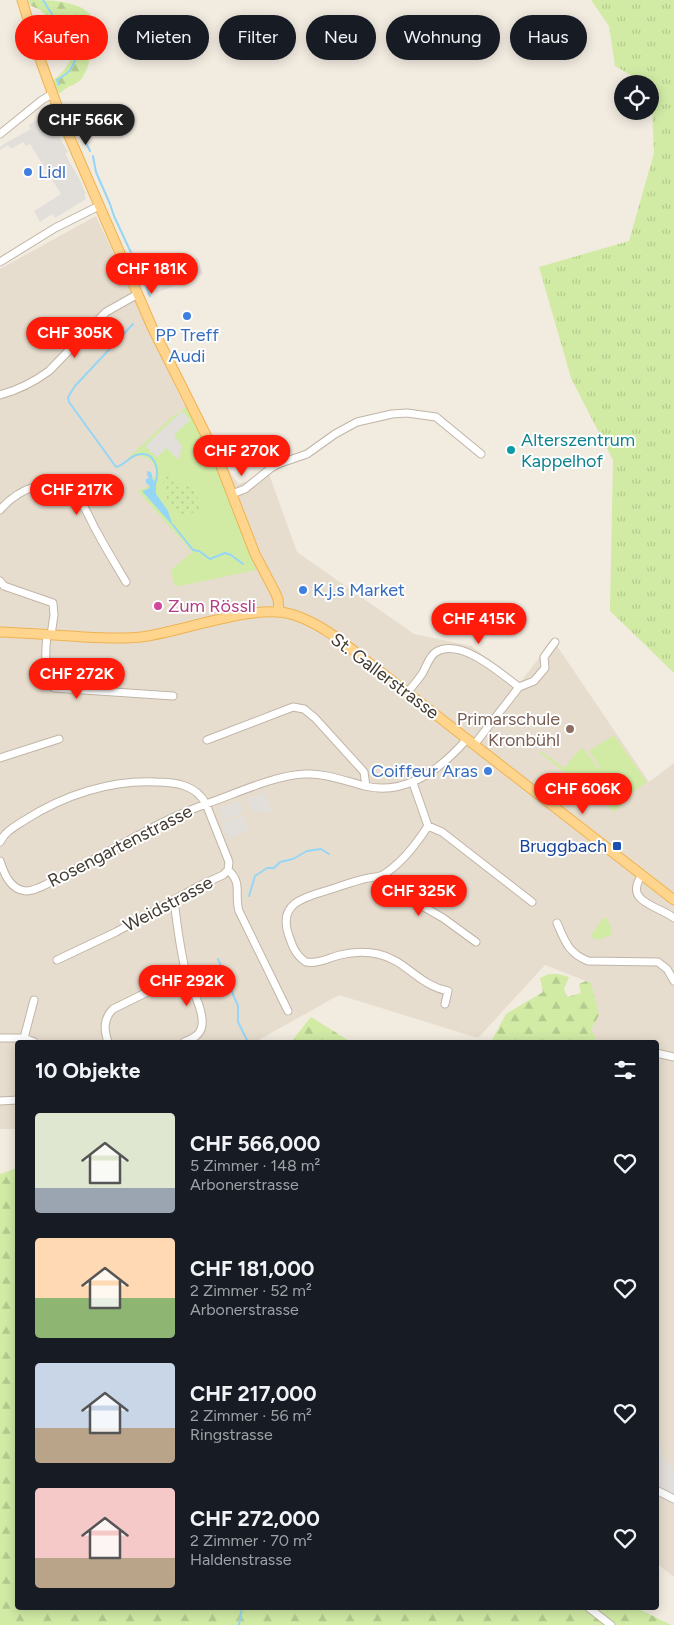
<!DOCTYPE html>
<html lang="de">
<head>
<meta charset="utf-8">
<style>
	:root { --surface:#171b24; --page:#242831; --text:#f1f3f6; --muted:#9ea1a6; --accent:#ff1c0b }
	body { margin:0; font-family:Figtree,sans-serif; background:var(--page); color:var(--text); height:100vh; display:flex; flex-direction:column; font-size:19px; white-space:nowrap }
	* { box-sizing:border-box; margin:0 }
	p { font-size:16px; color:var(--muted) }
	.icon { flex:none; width:28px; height:28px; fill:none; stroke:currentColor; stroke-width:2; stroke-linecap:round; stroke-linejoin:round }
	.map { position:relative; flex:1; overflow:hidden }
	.drawer { position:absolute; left:15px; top:1040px; width:644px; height:570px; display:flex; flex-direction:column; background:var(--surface); border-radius:5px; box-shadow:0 2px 12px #0003 }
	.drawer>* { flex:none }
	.banner { position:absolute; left:15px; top:15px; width:645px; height:45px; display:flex; gap:10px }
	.controls { position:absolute; left:614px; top:75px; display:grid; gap:10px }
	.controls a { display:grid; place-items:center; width:45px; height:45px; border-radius:50%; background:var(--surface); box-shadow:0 2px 12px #0003; font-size:25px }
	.price { position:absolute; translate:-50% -42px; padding:0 11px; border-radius:18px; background:var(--accent); color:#fff; font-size:16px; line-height:32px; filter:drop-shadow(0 1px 2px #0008) }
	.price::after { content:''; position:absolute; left:50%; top:30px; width:15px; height:11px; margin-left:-8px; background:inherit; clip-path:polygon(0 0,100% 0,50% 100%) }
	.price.current { background:#222; color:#fff }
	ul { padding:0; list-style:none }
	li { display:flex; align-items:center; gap:15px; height:125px; padding:0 20px }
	li span { display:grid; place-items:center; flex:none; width:140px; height:100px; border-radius:5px; color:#555 }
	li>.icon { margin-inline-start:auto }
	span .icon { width:60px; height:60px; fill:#fffc; stroke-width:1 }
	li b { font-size:21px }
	h2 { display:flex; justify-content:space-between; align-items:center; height:60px; padding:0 20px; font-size:21px }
	.pill { padding:0 18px; border-radius:22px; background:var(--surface); box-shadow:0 2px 12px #0003; font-size:18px; line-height:45px }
	.pill.current { background:var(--accent); color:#fff }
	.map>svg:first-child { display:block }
	.residential { fill:#e7ddce }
	.grass { fill:url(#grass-tufts) }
	.forest { fill:url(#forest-firs) }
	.park { fill:#d1eba5 }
	.garden { fill:url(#garden-dots) }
	.parking { fill:#e2deda }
	.water { fill:#95d6f6 }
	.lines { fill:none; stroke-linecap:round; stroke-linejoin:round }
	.stream { stroke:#95d6f6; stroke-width:2 }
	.minor-casing { stroke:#c0b5a6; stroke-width:9 }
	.major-casing { stroke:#eeb353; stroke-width:11 }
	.minor { stroke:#fff; stroke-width:7 }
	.major { stroke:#ffd58d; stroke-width:9 }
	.shop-dot { fill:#3f7fe0; stroke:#fff; stroke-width:2 }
	.culture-dot { fill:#0f9aa8; stroke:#fff; stroke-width:2 }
	.hotel-dot { fill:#d1479c; stroke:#fff; stroke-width:2 }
	.education-dot { fill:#8d6e63; stroke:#fff; stroke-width:2 }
	.transit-dot { fill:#1a4fb4; stroke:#fff; stroke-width:2 }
	.labels { text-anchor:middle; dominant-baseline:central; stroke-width:4; stroke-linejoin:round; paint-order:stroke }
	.shop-label { font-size:18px; fill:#366cbe; stroke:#fff; text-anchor:start }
	.culture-label { font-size:18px; fill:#0d838f; stroke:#fff; text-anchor:start }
	.hotel-label { font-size:18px; fill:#b23c85; stroke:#fff; text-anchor:start }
	.street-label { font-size:18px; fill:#433b31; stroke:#fff }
	.education-label { font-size:18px; fill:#785e54; stroke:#fff; text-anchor:end }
	.transit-label { font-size:18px; fill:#164399; stroke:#fff; text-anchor:end }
</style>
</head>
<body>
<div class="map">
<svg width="674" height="1625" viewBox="0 0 674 1625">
	<defs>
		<pattern id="grass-tufts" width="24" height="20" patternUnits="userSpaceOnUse" patternTransform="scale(1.25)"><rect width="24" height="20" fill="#d1eba5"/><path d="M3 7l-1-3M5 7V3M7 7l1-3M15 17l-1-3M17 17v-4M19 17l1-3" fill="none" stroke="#b5ca8e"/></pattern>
		<pattern id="forest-firs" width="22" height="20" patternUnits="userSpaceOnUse" patternTransform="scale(1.25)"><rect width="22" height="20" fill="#d1eba5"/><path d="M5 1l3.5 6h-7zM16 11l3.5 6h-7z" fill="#b5ca8e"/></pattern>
		<pattern id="garden-dots" width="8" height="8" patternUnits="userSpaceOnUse" patternTransform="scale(1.25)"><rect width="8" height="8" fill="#d1eba5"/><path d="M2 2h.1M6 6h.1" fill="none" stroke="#b5ca8e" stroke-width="1.8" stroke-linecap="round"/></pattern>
	</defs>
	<rect width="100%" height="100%" fill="#f2ebe0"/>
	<!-- residential -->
	<path class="residential" d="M96,216L182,401L238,484L269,474L297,552L414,634L471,646L519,684L553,640L649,782L674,763V1581V1577L656,1563V1042H590L591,983L545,965L478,1038L339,995L255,1042H18L17,1129H0V269Z"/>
	<!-- grass -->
	<path class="grass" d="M591,0H674V673L610,611L613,460L571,378L539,267L629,241L654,153L651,87L650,84H646L615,66L609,26Z"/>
	<!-- forest -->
	<path class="forest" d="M28,0C51,0 92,0 96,27C98,35 91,44 89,52C88,56 89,56 89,60C89,65 85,74 82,78C77,86 66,85 61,93L57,92L53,80C66,71 79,53 68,37C64,31 55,27 50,23C46,20 46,16 43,13C40,8 34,8 30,5Z
		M549,974H558L569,977L564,989L567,997L581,993L579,984L586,981L591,983L599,1015L591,1030L596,1038L590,1042H491L506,1014L543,992L540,978Z
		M311,1017L351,1042H291Z
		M17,1168L18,1608H637L671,1625H0V1174Z"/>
	<!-- park -->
	<path class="park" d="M188,406L203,434L256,570L180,586L174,585L171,570L192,552L137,490C164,488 161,447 128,458L172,417Z
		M614,735L647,782L622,800L624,803L614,812L540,753L541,751L564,768L580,749H584L598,768L600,767L589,751Z
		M603,918H607L612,930L611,935L598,940L591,937L593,932Z"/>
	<!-- garden -->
	<path class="garden" d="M165,474L181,490L190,485L198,499L206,508L180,517C171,502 158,493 165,474Z"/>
	<!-- parking -->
	<path class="parking" d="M39,118L42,122L48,118L68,152L65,154L80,180L86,194L84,195L86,199L55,218L52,214L40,222L34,211L61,194L30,144L26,146L23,142L11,149L8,145L0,150V147L6,143L31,129L29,125Z
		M197,258L203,274L156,293L149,278Z
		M182,411L190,420L174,435L182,446L179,458L177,459L167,448L157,457L145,446Z
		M265,793L272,811L267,813L258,811L253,813L247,798Z
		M239,801L243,812L223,820L219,808Z
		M244,815L249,831L228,839L222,823Z
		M656,1437L659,1438L663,1456L674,1469V1495L668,1493L656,1484Z"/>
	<!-- water -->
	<path class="water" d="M147,471L151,472L153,480L156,482V494L168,511L173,526L142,491L148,489L150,486L146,483V479L149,478L147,475Z"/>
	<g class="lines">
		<!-- stream -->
		<path class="stream" d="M43,0L55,19L64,26L74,28C82,38 77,60 70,70C67,74 62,77 57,80L59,85
			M82,135L90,151
			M93,156L96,172L110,204L114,216L140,272L150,296
			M133,324L75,386L68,397L69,402L116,467C126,465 127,458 136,455C156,449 160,471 155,484
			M173,525L193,550L199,551L210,559L225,553L231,555L243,564
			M249,896L255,876L267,868H274L280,862L293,859L307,851L321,849L329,854
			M218,959L238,1006V1022L248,1042
			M239,1625L242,1608"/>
		<!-- minor casing -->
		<g class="minor-casing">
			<path id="minor" d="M0,134L42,100L52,94
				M0,262L55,228L99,206
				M0,395C18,390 34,382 49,371L106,312L138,294
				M232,494L245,489L271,468L278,464L307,454L335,434L357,422L392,414L407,413L436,417L481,454
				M0,510C18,489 50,474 75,495C85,504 90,520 97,532C106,549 116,565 126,582
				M0,581L4,586L53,603L54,615L51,635
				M47,635C45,656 44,669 54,688L173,696
				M407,693C412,687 417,681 422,674C426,668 429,656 436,652C461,637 501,674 519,687
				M207,740L293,707L304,709L315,718L364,772L366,786
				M474,745L519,687L534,681L545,668L544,657L555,642
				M0,758L59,739
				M413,783L428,826C417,843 399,866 381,876C377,877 373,877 369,878C357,880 344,885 332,889C309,896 278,901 288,933C292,945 295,955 306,962C318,964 328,958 340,955C352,952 365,951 378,954C406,960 418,985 448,991L445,1004
				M428,826L442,832L532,902
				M0,842C5,831 16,826 25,820C64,795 110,780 156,782C176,782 196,785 206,804C187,811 168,819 150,829C119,845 89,863 58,878C49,883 36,891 26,891C10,890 4,873 0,861
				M228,870C243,883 234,894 239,911L288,1011
				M642,875C623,902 657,905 674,918
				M380,876L389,887L443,918L476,942
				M174,900C177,925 180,950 186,973C191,988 204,1010 202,1025C201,1035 192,1039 184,1042
				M557,923C565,941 568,953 588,961L658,962L667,969L674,981
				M57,960L116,932L199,886L223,875L228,870L229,862L206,804C235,794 275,775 305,774C325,773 345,781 365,786C406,796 441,769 467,739
				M0,1038H24L34,1042
				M24,1038L34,1000
				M108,1042C104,1030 103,1019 113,1009L186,973
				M656,1053L674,1057
				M0,1101L18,1100
				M656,1490L674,1499
				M589,1608L611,1625"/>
		</g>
		<!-- major casing -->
		<g class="major-casing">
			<path id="major" d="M22,0L40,59L63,122L152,327L219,461L255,554L275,592L278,599L279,611
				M0,632C28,633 56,635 84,637C103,638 122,639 141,637C183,632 256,602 294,615C322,624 345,644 368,662L674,900"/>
		</g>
		<!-- minor -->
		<use href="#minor" class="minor"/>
		<!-- major -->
		<use href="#major" class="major"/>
	</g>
	<!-- markers -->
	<g class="shop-dot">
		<circle cx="28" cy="172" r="5"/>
		<circle cx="187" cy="316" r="5"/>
		<circle cx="303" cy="590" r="5"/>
		<circle cx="488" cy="771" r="5"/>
	</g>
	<circle class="culture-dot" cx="511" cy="450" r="5"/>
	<circle class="hotel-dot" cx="158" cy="606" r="5"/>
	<circle class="education-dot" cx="570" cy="729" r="5"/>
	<rect class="transit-dot" x="612" y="841" width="10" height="10" rx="2.5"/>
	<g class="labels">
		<!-- shop labels -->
		<g class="shop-label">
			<text x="38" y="172">Lidl</text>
			<text x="187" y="335" text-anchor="middle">PP Treff<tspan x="187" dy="21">Audi</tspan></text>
			<text x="313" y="590">K.j.s Market</text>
			<text x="478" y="771" text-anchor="end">Coiffeur Aras</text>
		</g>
		<!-- culture labels -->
		<g class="culture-label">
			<text x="521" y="440">Alterszentrum<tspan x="521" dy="21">Kappelhof</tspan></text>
		</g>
		<!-- hotel labels -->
		<g class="hotel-label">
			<text x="168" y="606">Zum Rössli</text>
		</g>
		<!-- street labels -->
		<g class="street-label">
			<text transform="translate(385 676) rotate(37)">St. Gallerstrasse</text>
			<text transform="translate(120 846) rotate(-27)">Rosengartenstrasse</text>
			<text transform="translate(168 904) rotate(-28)">Weidstrasse</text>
		</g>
		<!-- education labels -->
		<g class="education-label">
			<text x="560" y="719">Primarschule<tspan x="560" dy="21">Kronbühl</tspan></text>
		</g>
		<!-- transit labels -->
		<g class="transit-label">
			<text x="607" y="846">Bruggbach</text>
		</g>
	</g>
</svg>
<div class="controls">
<a><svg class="icon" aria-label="locate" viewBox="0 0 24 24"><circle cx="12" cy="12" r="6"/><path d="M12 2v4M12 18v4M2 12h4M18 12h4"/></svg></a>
</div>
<b class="price current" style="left:86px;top:146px">CHF 566K</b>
<b class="price" style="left:152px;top:295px">CHF 181K</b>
<b class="price" style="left:75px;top:359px">CHF 305K</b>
<b class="price" style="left:242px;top:477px">CHF 270K</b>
<b class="price" style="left:77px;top:516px">CHF 217K</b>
<b class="price" style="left:479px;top:645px">CHF 415K</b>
<b class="price" style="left:77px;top:700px">CHF 272K</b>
<b class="price" style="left:583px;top:815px">CHF 606K</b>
<b class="price" style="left:419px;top:917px">CHF 325K</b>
<b class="price" style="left:187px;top:1007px">CHF 292K</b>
<div class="banner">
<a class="pill current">Kaufen</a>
<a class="pill">Mieten</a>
<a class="pill">Filter</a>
<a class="pill">Neu</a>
<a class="pill">Wohnung</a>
<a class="pill">Haus</a>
</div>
<section class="drawer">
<h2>10 Objekte<svg class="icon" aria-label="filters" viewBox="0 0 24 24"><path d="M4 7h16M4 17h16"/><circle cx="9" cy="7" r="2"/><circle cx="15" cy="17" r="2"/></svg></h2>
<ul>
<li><span style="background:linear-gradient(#dfe7d0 75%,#9aa5b1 0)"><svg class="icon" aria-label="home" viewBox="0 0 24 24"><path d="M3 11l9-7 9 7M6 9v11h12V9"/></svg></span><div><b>CHF 566,000</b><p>5 Zimmer · 148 m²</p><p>Arbonerstrasse</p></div><svg class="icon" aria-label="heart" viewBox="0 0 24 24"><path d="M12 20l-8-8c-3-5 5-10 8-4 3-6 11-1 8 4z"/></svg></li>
<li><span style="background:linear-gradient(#ffd9b3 60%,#8fb573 0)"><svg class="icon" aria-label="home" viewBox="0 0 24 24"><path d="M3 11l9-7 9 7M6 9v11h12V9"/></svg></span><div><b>CHF 181,000</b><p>2 Zimmer · 52 m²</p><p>Arbonerstrasse</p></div><svg class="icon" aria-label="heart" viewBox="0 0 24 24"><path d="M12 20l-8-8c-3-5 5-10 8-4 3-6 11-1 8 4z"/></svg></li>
<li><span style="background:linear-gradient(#c9d6e8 65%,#b9a48a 0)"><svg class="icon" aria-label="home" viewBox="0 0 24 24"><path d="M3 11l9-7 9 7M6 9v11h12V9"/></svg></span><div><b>CHF 217,000</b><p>2 Zimmer · 56 m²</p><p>Ringstrasse</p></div><svg class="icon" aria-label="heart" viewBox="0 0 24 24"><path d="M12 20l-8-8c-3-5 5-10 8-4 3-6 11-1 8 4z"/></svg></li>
<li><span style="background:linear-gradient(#f6c9c9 70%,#b9a48a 0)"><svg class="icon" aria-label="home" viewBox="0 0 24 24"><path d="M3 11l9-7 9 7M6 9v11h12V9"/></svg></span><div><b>CHF 272,000</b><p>2 Zimmer · 70 m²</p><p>Haldenstrasse</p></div><svg class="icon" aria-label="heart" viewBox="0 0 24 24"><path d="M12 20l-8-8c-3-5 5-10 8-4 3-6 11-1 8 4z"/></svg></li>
</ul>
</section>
</div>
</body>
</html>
